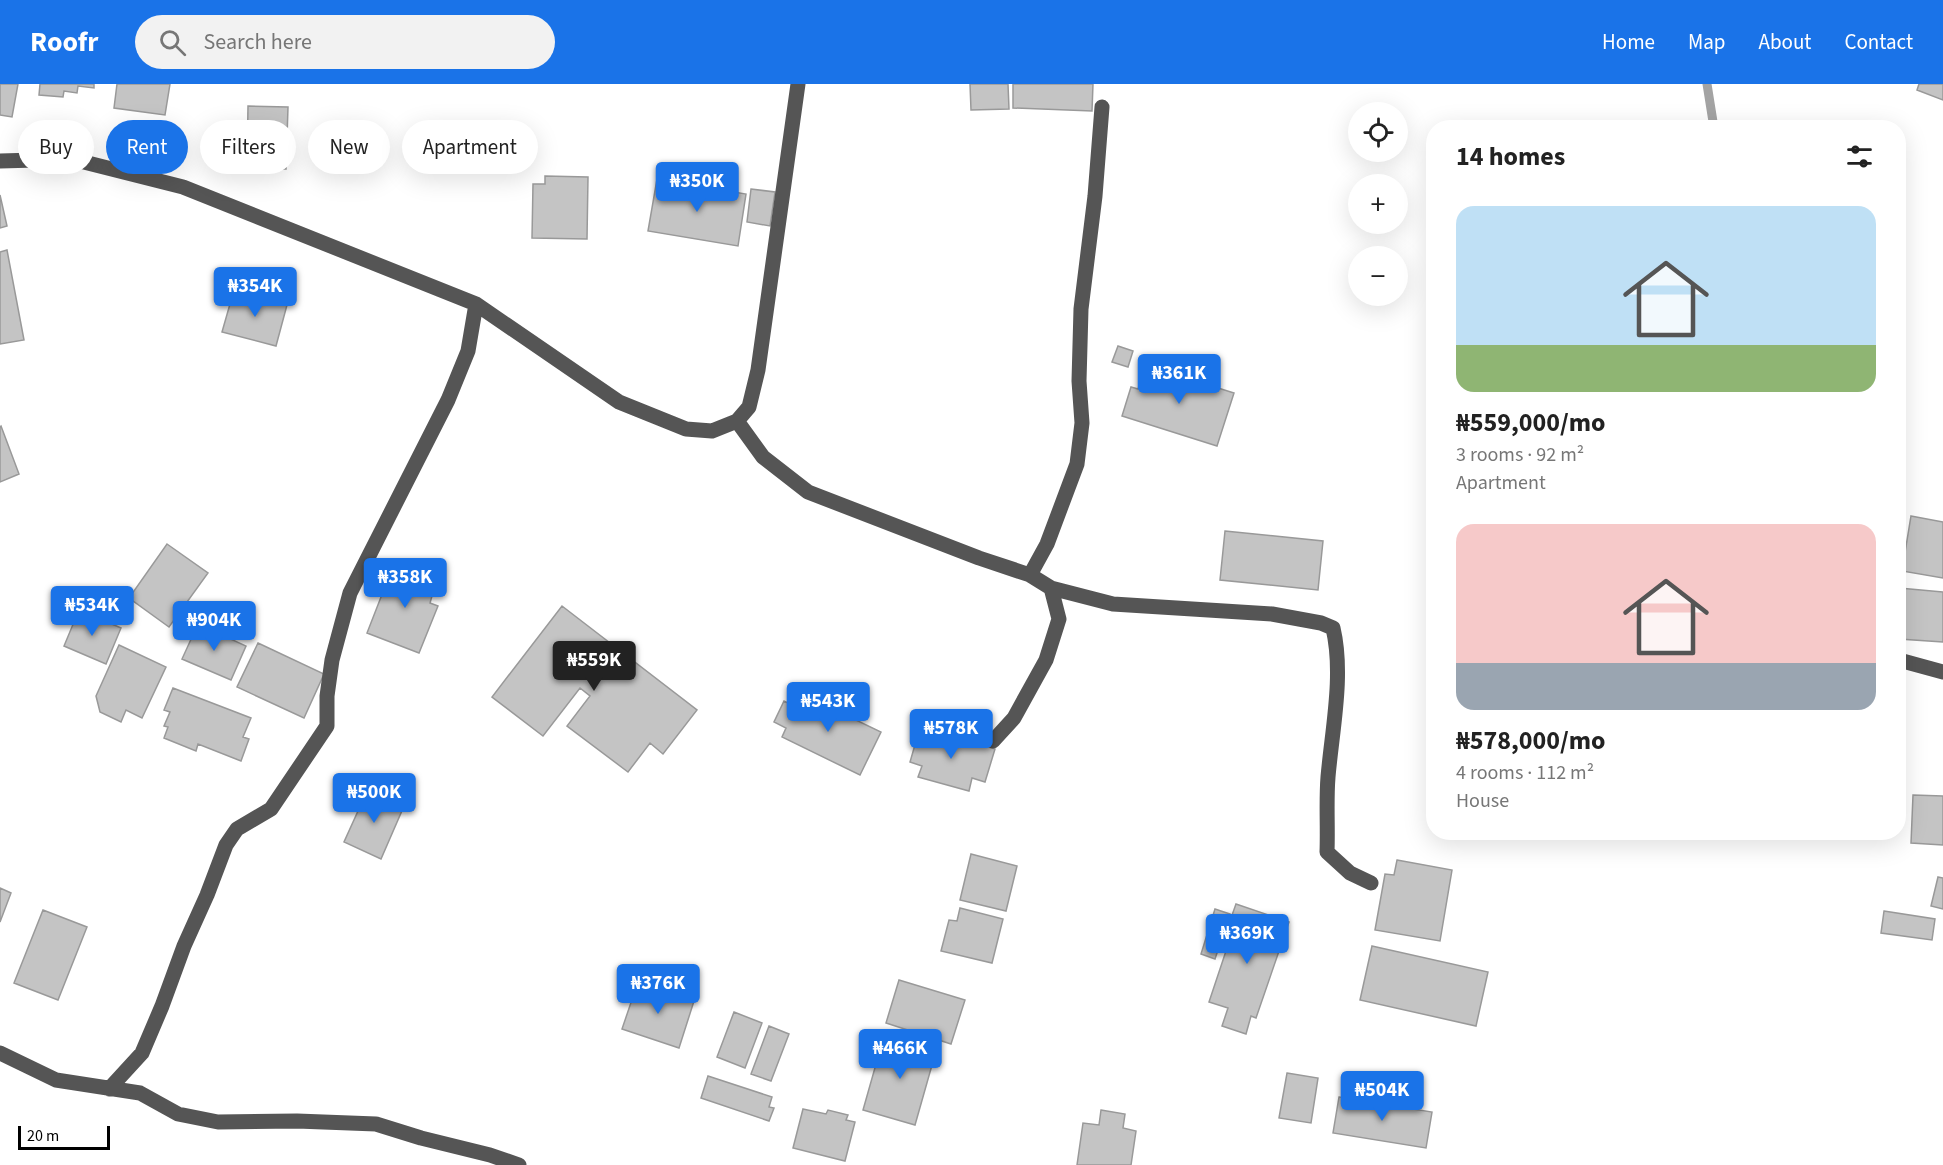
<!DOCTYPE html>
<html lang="en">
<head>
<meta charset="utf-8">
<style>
	:root { --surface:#fff; --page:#f2f2f2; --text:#222; --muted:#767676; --accent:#1a73e8 }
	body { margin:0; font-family:"Source Sans 3",sans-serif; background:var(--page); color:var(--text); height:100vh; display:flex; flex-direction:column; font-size:22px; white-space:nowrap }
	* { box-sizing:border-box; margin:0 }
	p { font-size:20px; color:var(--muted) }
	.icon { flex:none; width:33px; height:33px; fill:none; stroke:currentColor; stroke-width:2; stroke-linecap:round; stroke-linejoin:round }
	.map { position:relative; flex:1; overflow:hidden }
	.drawer { position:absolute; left:1426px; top:36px; width:480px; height:720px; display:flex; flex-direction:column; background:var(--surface); border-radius:24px; box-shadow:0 6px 24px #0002 }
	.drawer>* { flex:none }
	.top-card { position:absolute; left:18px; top:36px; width:570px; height:54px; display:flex; gap:12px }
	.fabs { position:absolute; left:1348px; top:18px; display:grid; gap:12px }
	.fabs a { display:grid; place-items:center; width:60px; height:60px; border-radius:50%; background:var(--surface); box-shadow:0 6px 24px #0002; font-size:30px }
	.scale { position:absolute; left:18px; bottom:15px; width:92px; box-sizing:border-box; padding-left:6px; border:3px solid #000; border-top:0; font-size:16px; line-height:21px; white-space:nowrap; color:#000; -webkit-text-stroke:4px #fff; paint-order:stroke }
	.price { position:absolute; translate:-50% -51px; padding:0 14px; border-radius:6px; background:var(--accent); color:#fff; font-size:20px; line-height:39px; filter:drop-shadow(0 2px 3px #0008) }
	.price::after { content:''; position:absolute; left:50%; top:36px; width:18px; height:14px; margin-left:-9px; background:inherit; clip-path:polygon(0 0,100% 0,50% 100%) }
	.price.active { background:#222; color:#fff }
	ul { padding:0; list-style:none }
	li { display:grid; align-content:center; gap:12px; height:318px; padding:0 30px }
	li span { display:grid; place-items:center; height:186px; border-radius:18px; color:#555 }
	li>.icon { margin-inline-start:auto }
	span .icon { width:108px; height:108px; fill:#fffc; stroke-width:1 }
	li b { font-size:26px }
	h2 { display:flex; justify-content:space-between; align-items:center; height:72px; padding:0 30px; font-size:26px }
	.chip { padding:0 21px; border-radius:27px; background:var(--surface); box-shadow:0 6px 24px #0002; font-size:21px; line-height:54px }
	.chip.active { background:var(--accent); color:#fff }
	header { display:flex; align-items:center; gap:36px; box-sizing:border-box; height:84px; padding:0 30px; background:var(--accent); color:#fff }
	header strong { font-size:28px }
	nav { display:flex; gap:33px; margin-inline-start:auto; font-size:21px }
	.search { width:420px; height:54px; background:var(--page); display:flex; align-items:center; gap:15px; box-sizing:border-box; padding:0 21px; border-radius:33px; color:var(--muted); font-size:22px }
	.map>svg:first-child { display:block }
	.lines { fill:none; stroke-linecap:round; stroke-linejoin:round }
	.stream { stroke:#a3a3a3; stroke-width:9 }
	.building { fill:#c4c4c4; stroke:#999; stroke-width:1.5 }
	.minor { stroke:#555; stroke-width:15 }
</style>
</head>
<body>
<header>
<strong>Roofr</strong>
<div class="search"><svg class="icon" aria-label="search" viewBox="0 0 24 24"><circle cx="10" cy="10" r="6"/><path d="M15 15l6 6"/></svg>Search here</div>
<nav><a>Home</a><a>Map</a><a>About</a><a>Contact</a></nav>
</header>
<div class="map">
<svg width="1943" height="1081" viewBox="0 0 1943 1081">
	<rect width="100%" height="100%" fill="#fff"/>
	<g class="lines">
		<!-- stream -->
		<path class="stream" d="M1707,0L1714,44"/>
	</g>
	<!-- building -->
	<path class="building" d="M0,0H18L12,33L0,31Z
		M40,0H94V4L78,2L77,9L64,7L63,13L39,11Z
		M117,0H170L165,31L114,24Z
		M970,0H1008L1009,25L971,26Z
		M1013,0H1093L1092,27L1013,24Z
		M1919,0H1943V16L1917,6Z
		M248,22L288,23L286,85L247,84Z
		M545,92L588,93L587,155L532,154L533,100H545Z
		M657,95L746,110L738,162L648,147Z
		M751,105L775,108L770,142L747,138Z
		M0,111L7,142L0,144Z
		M7,166L24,256L0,260V168Z
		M234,206L287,221L276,262L222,248Z
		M1118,262L1133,267L1128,283L1112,278Z
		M1145,281L1234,309L1217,362L1122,332L1131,303L1138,305Z
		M1,342L19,390L0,398V343Z
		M1911,432L1943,438V494L1902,487Z
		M1225,447L1323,457L1318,506L1220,496Z
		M167,460L208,489L169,543L129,514Z
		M415,478L433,485L430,493L433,495L427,510L432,512L430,519L438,522L419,569L367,549L390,490L401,493L404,486L408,488L409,484L412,485Z
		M1899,504L1943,508V558L1899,555Z
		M562,522L697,626L663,670L650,659L628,688L567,642L590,612L580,604L543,652L492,613Z
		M79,526L121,544L106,580L64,562Z
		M198,540L246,562L231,596L182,575Z
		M258,559L324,590L304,634L237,603Z
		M119,561L166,583L142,634L126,626L121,638L100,628L96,612Z
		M173,604L251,634L243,653L249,655L241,677L198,660L196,667L164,654L168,643L164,642L170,628L164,626Z
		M802,610L881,648L860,691L782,653L786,644L774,638L784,617L796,623Z
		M931,646L995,665L985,698L972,694L969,707L918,693L922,682L910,678L919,647L931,650Z
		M368,705L404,722L381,775L344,758Z
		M1913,711L1943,712V761L1911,759Z
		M971,770L1017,782L1006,827L960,816Z
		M1397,776L1452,786L1440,857L1375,846L1385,790L1394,791Z
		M1938,793L1943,794V825L1931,822Z
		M0,804L11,809L0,838Z
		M1236,820L1289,838L1256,934L1251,932L1246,950L1222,942L1228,924L1209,918L1226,867L1220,865Z
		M960,824L1003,835L992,879L941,867L949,836L957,837Z
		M1215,825L1230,830L1215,875L1201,870Z
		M43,826L87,843L58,916L14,899Z
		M1884,827L1935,835L1932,856L1881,849Z
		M1372,862L1488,888L1476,942L1360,916Z
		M899,896L965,916L951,960L886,939Z
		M638,898L694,917L679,964L622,945Z
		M734,928L762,939L745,984L717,973Z
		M769,942L789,950L771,997L751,990Z
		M884,952L936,967L915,1041L863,1026Z
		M1287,989L1318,994L1311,1039L1279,1034Z
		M708,992L772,1013L769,1023L774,1024L769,1037L701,1014Z
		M1339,1013L1432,1028L1426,1064L1333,1049Z
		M803,1025L826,1030L828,1026L848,1031L846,1036L855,1038L845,1077L793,1064Z
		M1101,1026L1125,1030L1123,1044L1136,1047L1131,1081H1077L1083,1039L1099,1041Z"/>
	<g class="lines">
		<!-- minor -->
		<path class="minor" d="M0,77L72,75L183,103L476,220L619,318L686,345L712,347L737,337L749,323L758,286L798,0
			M737,337L763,373L808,408L979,474L1030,491L1051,504L1059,535L1046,576L1014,634L993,657
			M1030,491L1047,460L1077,380L1082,339L1079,297L1081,225L1095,112L1102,23
			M1051,504L1113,520L1272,530L1321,539L1333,544C1344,591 1332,646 1328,693C1326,718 1328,743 1327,768L1350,789L1371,799
			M1899,576L1943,588
			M0,969L56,996L140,1009L178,1030L218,1038L297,1037L376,1040L421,1054L490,1071L519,1081
			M109,1005L142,969L162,922L184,862L207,811L226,761L237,745L271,725L327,642V612L332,576L350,509L448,316L468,267L476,220"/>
	</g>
</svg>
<div class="fabs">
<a><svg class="icon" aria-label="locate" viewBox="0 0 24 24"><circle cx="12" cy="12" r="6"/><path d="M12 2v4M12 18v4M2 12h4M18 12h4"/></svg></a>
<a>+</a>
<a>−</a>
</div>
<div class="scale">20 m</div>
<b class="price" style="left:697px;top:129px">₦350K</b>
<b class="price" style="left:255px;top:234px">₦354K</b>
<b class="price" style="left:1179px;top:321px">₦361K</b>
<b class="price" style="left:405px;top:525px">₦358K</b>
<b class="price" style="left:92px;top:553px">₦534K</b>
<b class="price" style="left:214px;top:568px">₦904K</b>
<b class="price active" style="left:594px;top:608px">₦559K</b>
<b class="price" style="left:828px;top:649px">₦543K</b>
<b class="price" style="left:951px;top:676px">₦578K</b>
<b class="price" style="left:374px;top:740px">₦500K</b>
<b class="price" style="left:1247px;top:881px">₦369K</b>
<b class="price" style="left:658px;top:931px">₦376K</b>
<b class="price" style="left:900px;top:996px">₦466K</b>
<b class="price" style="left:1382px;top:1038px">₦504K</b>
<div class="top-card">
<a class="chip">Buy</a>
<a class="chip active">Rent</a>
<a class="chip">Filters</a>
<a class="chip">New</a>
<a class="chip">Apartment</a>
</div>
<section class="drawer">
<h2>14 homes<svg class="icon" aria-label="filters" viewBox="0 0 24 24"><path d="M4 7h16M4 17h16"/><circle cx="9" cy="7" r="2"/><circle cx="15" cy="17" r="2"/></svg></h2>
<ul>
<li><span style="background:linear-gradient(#bfe0f5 75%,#8fb573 0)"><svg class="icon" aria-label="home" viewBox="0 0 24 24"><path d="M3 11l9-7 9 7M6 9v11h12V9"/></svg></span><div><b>₦559,000/mo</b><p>3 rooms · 92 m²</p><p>Apartment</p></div></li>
<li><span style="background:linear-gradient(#f6c9c9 75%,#9aa5b1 0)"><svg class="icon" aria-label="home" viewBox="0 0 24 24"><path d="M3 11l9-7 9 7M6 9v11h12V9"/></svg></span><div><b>₦578,000/mo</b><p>4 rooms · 112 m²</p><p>House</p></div></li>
</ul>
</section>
</div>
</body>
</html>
